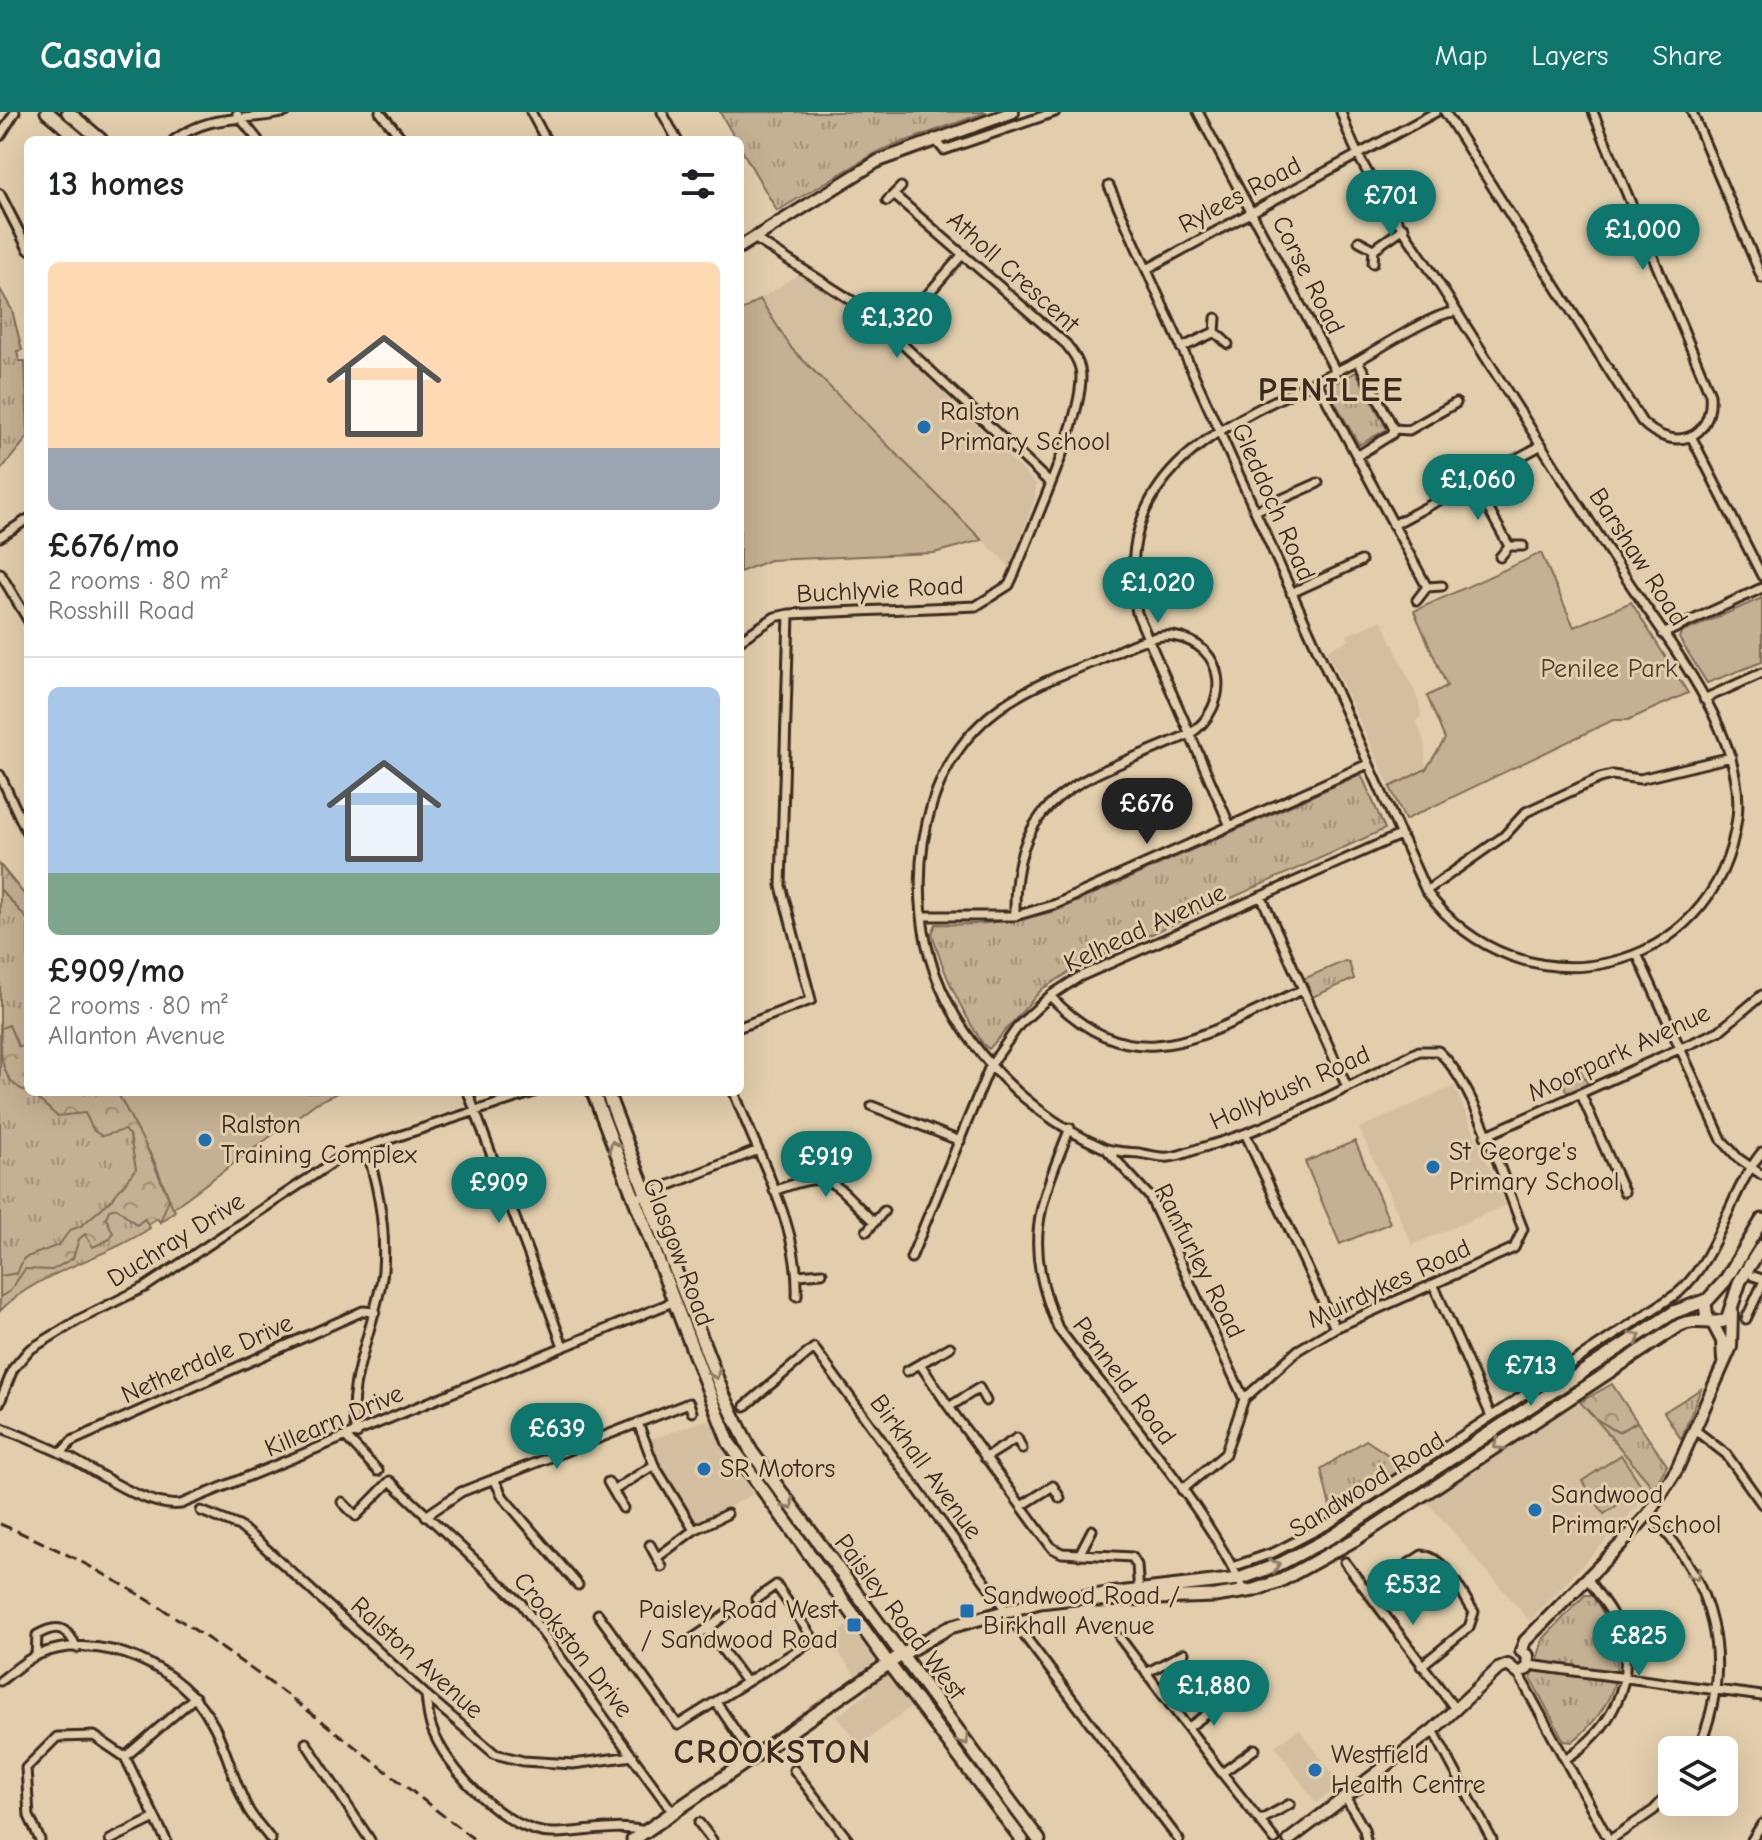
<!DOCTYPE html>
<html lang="en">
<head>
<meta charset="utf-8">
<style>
	:root { --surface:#fff; --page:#f2f2f2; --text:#202124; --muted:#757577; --line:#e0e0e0; --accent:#0f766e }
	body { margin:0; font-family:"Comic Neue",sans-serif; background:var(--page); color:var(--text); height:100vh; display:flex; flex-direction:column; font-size:30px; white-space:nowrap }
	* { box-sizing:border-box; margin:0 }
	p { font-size:26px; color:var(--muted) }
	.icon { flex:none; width:44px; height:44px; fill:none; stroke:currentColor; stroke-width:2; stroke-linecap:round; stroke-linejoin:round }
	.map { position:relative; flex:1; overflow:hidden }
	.drawer { position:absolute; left:24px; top:24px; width:720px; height:960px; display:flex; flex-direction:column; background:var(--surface); border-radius:12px; box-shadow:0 8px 32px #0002 }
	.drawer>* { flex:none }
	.controls { position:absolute; left:1658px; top:1624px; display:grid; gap:16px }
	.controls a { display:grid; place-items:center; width:80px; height:80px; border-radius:12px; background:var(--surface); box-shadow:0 8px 32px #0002; font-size:40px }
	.price { position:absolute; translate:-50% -68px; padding:0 18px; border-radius:28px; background:var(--accent); color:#fff; font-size:26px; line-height:52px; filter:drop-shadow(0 2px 4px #0008) }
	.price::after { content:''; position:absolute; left:50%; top:48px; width:24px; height:18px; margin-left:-12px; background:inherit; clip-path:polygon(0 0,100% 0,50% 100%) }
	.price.active { background:#222; color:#fff }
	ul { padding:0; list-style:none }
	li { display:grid; align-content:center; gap:16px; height:424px; padding:0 24px }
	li+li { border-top:2px solid var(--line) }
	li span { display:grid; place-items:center; height:248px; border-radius:12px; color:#555 }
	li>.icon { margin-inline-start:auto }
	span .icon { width:144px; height:144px; fill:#fffc; stroke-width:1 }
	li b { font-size:34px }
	h2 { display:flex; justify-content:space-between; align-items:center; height:96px; padding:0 24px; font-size:34px }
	header { display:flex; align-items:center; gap:48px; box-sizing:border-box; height:112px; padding:0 40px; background:var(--accent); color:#fff }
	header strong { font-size:38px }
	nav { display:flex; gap:44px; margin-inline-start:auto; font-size:28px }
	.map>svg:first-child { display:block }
	.built { fill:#d3bf9f }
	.grass { fill:url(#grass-tufts); stroke:#806d58; stroke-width:2 }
	.forest { fill:url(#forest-crowns); stroke:#806d58; stroke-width:2 }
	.park { fill:#c4b092; stroke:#806d58; stroke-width:2 }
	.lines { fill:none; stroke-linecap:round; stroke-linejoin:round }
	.street-casing { stroke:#3b2a1e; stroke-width:13 }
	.secondary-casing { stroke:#3b2a1e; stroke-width:16 }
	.primary-casing { stroke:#3b2a1e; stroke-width:17 }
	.street { stroke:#e2ceac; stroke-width:7 }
	.secondary { stroke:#e2ceac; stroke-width:10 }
	.primary { stroke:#e2ceac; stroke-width:11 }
	.rail { stroke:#3b2a1e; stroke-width:3; stroke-dasharray:12 6; stroke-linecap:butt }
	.oneway { stroke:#8e7c65 }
	.poi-dot { fill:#1f6fb2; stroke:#e2ceac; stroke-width:3 }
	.labels { text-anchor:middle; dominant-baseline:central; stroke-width:6; stroke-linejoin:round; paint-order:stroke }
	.street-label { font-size:26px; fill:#3b2a1e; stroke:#e2ceac }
	.poi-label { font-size:26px; fill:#3b2a1e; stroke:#e2ceac; text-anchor:start }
	.park-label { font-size:26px; fill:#503e2f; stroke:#e2ceac }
	.district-label { font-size:34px; font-weight:bold; letter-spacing:2px; fill:#3b2a1e; stroke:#e2ceac }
</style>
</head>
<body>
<header>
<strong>Casavia</strong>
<nav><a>Map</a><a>Layers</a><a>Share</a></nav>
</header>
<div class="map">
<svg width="1762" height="1728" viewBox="0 0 1762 1728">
	<defs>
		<pattern id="grass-tufts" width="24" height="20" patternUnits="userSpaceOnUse" patternTransform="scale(2)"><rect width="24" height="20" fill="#c4b092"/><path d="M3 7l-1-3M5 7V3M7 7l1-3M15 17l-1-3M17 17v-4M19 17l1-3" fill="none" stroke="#a08f77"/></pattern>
		<pattern id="forest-crowns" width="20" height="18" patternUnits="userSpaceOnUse" patternTransform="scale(2)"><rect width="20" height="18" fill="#c4b092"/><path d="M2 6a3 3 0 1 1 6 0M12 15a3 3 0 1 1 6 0" fill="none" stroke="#a08f77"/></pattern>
	</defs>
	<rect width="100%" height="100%" fill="#e2ceac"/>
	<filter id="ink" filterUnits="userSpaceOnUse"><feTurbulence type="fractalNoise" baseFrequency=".0125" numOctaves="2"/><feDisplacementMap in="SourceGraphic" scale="16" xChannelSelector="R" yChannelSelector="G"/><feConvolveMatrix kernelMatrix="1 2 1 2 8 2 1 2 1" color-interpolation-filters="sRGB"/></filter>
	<g filter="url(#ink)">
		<!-- built -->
		<path class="built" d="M799,162L853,196L882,220L1036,372L1035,386L1010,455L792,237L760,187Z
			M1382,508L1419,590L1421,604L1416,609L1424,628L1426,657L1390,675L1327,538L1349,528L1347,523Z
			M1454,974L1506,1093L1412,1133L1359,1016Z
			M1580,1290L1654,1377L1530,1509L1427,1390Z
			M709,1307L728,1346L754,1382L696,1412L659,1352L649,1328Z
			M852,1511L913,1593L859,1634L837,1604L868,1581L828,1526Z
			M1299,1617L1341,1673L1316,1691L1275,1634Z"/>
		<!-- grass -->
		<path class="grass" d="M720,0H987L881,38L777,99L740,35V28H736Z
			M0,177L12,198L22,238L17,239L19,249H25L28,325L0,359Z
			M1356,260L1387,317L1359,333L1327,276Z
			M1361,662L1385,717L1078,855L1042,877L989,937L983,932C960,896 943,862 932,821L936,812C980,814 1017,810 1058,798Z
			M0,753L28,787V980H117L154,1049L175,1099L160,1110L157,1106L148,1112L150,1116C105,1147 36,1160 0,1199Z
			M1345,849L1349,850L1354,867L1310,886L1301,868Z
			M1579,955L1588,973L1567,981L1560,963Z
			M1701,1277L1681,1327L1664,1300Z
			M1595,1306L1618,1320L1637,1310L1667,1353L1654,1377Z
			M1366,1328L1409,1357L1332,1403L1321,1357Z
			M1585,1483H1592C1630,1539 1625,1587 1572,1630L1564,1629L1531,1567L1543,1527Z"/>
		<!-- forest -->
		<path class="forest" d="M0,753L28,787V808L0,777Z
			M9,913L18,934L28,935V980C0,971 0,941 1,916Z
			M30,980H117L134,1006L169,1087L160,1110L157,1106L148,1112L144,1107L137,1113L117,1096L109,1098L106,1106L113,1121L110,1127L93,1135L85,1122L79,1127L73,1146L52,1158L25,1157L10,1179L0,1185V1164L17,1161L24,1146L59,1133L70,1118L81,1114L112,1087L136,1057L130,1024L124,1018L102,1024L94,1019L85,1001L57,1004Z
			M1612,1272L1637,1310L1618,1320L1595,1306L1580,1290Z"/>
		<!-- park -->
		<path class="park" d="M760,187L792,237L982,428L934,441L770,448L740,460V200Z
			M1541,441L1574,515L1631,490L1688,581L1628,608H1613L1405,708L1390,675L1426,657L1445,627L1427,584L1447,574L1414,499Z
			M1762,486V550L1707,571L1679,526L1681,521Z
			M117,980H340L316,991L173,1096L154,1049Z
			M1355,1029L1390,1111L1340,1132L1305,1050Z
			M1621,1343L1643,1376L1604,1402L1582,1369Z"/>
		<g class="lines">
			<!-- street casing -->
			<g class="street-casing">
				<path id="street" d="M380,0L403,28
					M531,0L546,28
					M662,0L677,28
					M1198,0L1336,260
					M1445,0L1642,310C1673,341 1714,328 1710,282L1593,0
					M1692,0L1762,166
					M237,2L258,28
					M0,24L15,0
					M934,26L944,38L1055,0
					M174,28C213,0 241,11 286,0
					M1109,74L1426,779C1519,907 1717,866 1737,706C1747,625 1670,533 1628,469C1563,369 1499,266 1436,167C1402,114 1359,60 1341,0
					M0,82L28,137
					M887,89L901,75
					M754,126L865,197L1049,370
					M1359,129L1374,137L1373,151
					M1374,137L1404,116
					M1147,157L1436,0
					M1216,206L1215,220L1228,232
					M893,222L963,142
					M1181,236L1215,220
					M1358,249L1394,317
					M1317,270L1427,475
					M1394,317L1409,318L1456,291
					M1691,324L1762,464
					M1357,344L1392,322L1394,317
					M1474,371L1509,434
					M1255,399L1318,371
					M1393,413L1542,333
					M0,425L28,407
					M1500,445L1509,434H1523
					M0,461L28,508
					M1291,481L1361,449
					M1417,488L1427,475L1442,474
					M1663,522L1762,476
					M740,528L775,505L789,502L976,494L1009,473L1015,460C1033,412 1081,311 1081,265C1081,252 1074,242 1066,232L894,83
					M1704,587L1762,561
					M0,663L28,723
					M1230,714L1137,501C1108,346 1242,307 1355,250C1378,238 1432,202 1454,200
					M1426,779L1504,724L1526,700L1600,666L1612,663L1640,667L1731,645
					M1261,784L1347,975
					M922,804H1015L1056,792L1368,652
					M1015,804C1012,674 1090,667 1190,622C1231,594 1228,533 1173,524C1148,521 1116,541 1094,550C1060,563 1026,576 997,598C933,646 914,728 922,804C932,905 1012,996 1104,1036C1114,1040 1128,1040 1139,1041C1149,1043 1160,1046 1169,1045C1181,1044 1193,1038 1204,1035C1279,1014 1349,974 1419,939H1438C1474,970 1504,1070 1523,1117L1514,1136L1335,1216L1298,1238L1244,1287L1225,1342L1182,1378
					M1637,842L1722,1028L1738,1046L1762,1063
					M1050,884C1138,975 1206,920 1302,878
					M740,915L811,888L781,774L789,502
					M468,980L563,1234
					M734,980C758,1044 800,1115 797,1184
					M1581,982L1624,1080
					M872,994L960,1029
					M1070,1016C1037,1098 1023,1131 1058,1216C1122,1301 1199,1384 1245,1480
					M1246,1023L1335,1216
					M1485,1024L1719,919L1762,883
					M1106,1037L1150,1085L1244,1287
					M774,1079C834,1056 830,1069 874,1110
					M634,1087L756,1039
					M867,1119L884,1099
					M911,1146L990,954L1019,913L1050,884L1079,865L1400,723
					M798,1163L822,1161
					M1753,1164L1762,1167
					M1434,1174L1491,1304
					M1746,1207L1762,1173
					M920,1252L949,1295
					M907,1259L950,1235
					M986,1289L979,1276L949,1295L1052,1436L1062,1441L1132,1445L1137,1453L1139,1482
					M0,1290L13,1257L29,1238L80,1207L145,1175L347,1041L534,980
					M745,1294L814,1236L1005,1497
					M638,1311L654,1353L694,1418L659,1444
					M0,1315C21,1324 42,1332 63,1342C94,1357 146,1397 181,1392L675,1189
					M1695,1318L1726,1342L1762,1392
					M357,1322C341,1279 379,1205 383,1158C386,1116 379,1076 366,1036
					M347,1326L378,1359
					M61,1341L72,1329L363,1199L375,1200
					M985,1346L1017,1326L1022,1337
					M494,1367L503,1385L578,1473
					M608,1370L623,1396
					M614,1378L654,1353
					M342,1390L356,1404L390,1369L521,1491L674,1702
					M1023,1393L1053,1374L1060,1386
					M201,1399L239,1414L261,1432L426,1583L495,1642L523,1649L573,1652L633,1644
					M1649,1401C1714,1469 1736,1549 1698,1638
					M426,1404L461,1380L689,1291L692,1300
					M694,1418L727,1402
					M650,1433L662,1455
					M1079,1443L1092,1418
					M1345,1450L1456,1598
					M1235,1454L1275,1440L1327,1413L1678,1181C1719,1145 1728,1082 1762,1040
					M1367,1479L1422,1443C1447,1446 1461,1481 1474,1500L1469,1515L1421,1554
					M598,1502L678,1613L814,1528L776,1473L756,1487
					M1017,1514L1179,1728
					M707,1517L728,1501
					M1120,1526L1222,1661
					M683,1533L707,1517L746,1570
					M36,1544L37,1523C58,1511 67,1515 77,1536
					M1529,1553L1762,1584
					M1146,1561L1184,1541
					M1518,1561L1609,1728
					M0,1569C11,1561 23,1550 35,1544C99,1516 183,1554 214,1614C228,1641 234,1672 249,1699C255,1709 264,1718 271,1728
					M426,1583C427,1593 428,1604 431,1614C445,1656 506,1721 552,1721C583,1721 613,1712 645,1719
					M716,1590L753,1645
					M1189,1615L1222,1591
					M1433,1618L1492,1728
					M306,1631L370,1728
					M1255,1637L1222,1661L1275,1728
					M125,1645L195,1585
					M1565,1647C1608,1621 1638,1571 1620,1519C1613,1499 1599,1484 1587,1466
					M794,1658L848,1728
					M1346,1686L1364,1717L1366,1728
					M1261,1708L1290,1692
					M699,1711L712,1728
					M40,1728L29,1704L26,1656L57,1625L94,1624L125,1645L166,1728
					M110,1728L155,1706
					M1610,1728L1654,1698L1672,1678
					M1752,1728L1762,1712"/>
			</g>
			<!-- secondary casing -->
			<g class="secondary-casing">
				<path id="secondary" d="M740,135L878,49L1013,0
					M1712,1210L1722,1229L1723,1248
					M1521,1539L1525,1529L1627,1426L1649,1401L1677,1357L1731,1235L1732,1200
					M1508,1553L1518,1561L1527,1557L1528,1544L1521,1539
					M1289,1728L1433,1618L1498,1557L1508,1553"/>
			</g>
			<!-- primary casing -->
			<g class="primary-casing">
				<path id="primary" d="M47,0L80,28
					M68,0L101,28
					M593,980L729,1331L889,1552L1022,1728
					M607,980L723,1282L751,1339L1039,1728
					M1707,1207L1705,1191L1725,1169L1762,1108
					M1097,1488L1215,1484L1254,1478L1280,1469L1356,1427L1680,1213C1697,1205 1711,1214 1727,1208L1740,1169L1762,1134
					M633,1728L901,1543L950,1515L1040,1490L1239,1467L1280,1452L1333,1424L1674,1200L1707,1188"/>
			</g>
			<!-- street -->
			<use href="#street" class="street"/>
			<!-- secondary -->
			<use href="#secondary" class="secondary"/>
			<!-- primary -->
			<use href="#primary" class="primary"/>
			<!-- rail -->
			<path class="rail" d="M0,1412C173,1482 327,1615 475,1728"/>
		</g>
		<!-- one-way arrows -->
		<defs><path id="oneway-chevron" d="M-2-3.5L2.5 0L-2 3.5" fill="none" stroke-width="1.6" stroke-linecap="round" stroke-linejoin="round" transform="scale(2)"/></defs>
		<g class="oneway">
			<use href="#oneway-chevron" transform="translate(614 1034) rotate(-111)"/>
			<use href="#oneway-chevron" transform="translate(1636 1225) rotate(-33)"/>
			<use href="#oneway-chevron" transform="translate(715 1262) rotate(68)"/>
			<use href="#oneway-chevron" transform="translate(1498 1333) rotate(147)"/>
			<use href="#oneway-chevron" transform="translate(789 1393) rotate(54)"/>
			<use href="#oneway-chevron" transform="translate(1275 1453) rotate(-23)"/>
			<use href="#oneway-chevron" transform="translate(1695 1463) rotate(64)"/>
			<use href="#oneway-chevron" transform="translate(964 1628) rotate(53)"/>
		</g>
	</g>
	<!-- markers -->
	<g class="poi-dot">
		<circle cx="924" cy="315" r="8"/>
		<circle cx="205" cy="1028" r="8"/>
		<circle cx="1433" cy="1055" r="8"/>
		<circle cx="704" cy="1357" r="8"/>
		<circle cx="1535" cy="1398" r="8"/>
		<rect x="959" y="1491" width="16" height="16" rx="4"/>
		<rect x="846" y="1505" width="16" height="16" rx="4"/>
		<circle cx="1315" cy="1658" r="8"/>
	</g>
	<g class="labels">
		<!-- street labels -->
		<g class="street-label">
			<text transform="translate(1240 83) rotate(-28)">Rylees Road</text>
			<text transform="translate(1013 160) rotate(42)">Atholl Crescent</text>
			<text transform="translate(1308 163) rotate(63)">Corse Road</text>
			<text transform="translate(1273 390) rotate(66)">Gleddoch Road</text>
			<text transform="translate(1638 445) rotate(57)">Barshaw Road</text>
			<text transform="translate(880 478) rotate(-3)">Buchlyvie Road</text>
			<text transform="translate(1145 816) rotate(-25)">Kelhead Avenue</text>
			<text transform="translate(1619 941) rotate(-25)">Moorpark Avenue</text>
			<text transform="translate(1290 976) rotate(-24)">Hollybush Road</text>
			<text transform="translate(176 1128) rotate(-32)">Duchray Drive</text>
			<text transform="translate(678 1140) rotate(69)">Glasgow Road</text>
			<text transform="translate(1199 1149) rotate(63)">Ranfurley Road</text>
			<text transform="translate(1389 1172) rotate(-25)">Muirdykes Road</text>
			<text transform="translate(207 1247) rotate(-24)">Netherdale Drive</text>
			<text transform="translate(1124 1269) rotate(53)">Penneld Road</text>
			<text transform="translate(334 1309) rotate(-23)">Killearn Drive</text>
			<text transform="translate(926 1355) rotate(54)">Birkhall Avenue</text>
			<text transform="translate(1367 1373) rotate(-32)">Sandwood Road</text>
			<text transform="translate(900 1505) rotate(53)">Paisley Road West</text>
			<text transform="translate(573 1533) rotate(52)">Crookston Drive</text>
			<text transform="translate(417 1546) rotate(42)">Ralston Avenue</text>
		</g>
		<!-- poi labels -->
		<g class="poi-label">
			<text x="940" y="300">Ralston<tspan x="940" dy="30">Primary School</tspan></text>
			<text x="221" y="1013">Ralston<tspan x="221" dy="30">Training Complex</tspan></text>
			<text x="1449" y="1040">St George's<tspan x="1449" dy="30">Primary School</tspan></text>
			<text x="720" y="1357">SR Motors</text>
			<text x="1551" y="1383">Sandwood<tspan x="1551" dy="30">Primary School</tspan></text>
			<text x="983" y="1484">Sandwood Road /<tspan x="983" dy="30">Birkhall Avenue</tspan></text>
			<text x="838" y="1498" text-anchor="end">Paisley Road West<tspan x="838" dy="30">/ Sandwood Road</tspan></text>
			<text x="1331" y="1643">Westfield<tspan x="1331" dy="30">Health Centre</tspan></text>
		</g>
		<!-- park labels -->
		<g class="park-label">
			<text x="1609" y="557">Penilee Park</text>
		</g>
		<!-- district labels -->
		<g class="district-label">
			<text x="1331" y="278">PENILEE</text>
			<text x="773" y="1640">CROOKSTON</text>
		</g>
	</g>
</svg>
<div class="controls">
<a><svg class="icon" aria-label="layers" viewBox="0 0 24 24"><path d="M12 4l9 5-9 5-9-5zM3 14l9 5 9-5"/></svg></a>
</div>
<b class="price" style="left:1391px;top:126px">£701</b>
<b class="price" style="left:1643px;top:160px">£1,000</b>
<b class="price" style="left:897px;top:248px">£1,320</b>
<b class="price" style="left:1478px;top:410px">£1,060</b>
<b class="price" style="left:1158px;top:513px">£1,020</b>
<b class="price active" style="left:1147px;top:734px">£676</b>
<b class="price" style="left:826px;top:1087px">£919</b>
<b class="price" style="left:499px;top:1113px">£909</b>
<b class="price" style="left:1531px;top:1296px">£713</b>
<b class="price" style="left:557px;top:1359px">£639</b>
<b class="price" style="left:1413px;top:1515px">£532</b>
<b class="price" style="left:1639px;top:1566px">£825</b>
<b class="price" style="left:1214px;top:1616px">£1,880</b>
<section class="drawer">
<h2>13 homes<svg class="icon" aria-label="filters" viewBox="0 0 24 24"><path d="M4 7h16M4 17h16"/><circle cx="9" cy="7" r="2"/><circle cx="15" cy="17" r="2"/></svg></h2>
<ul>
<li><span style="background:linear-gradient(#ffd9b3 75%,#9aa5b1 0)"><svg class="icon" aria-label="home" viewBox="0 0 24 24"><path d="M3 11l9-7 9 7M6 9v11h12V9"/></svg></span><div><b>£676/mo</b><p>2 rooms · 80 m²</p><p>Rosshill Road</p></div></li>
<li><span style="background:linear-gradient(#a9c7e8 75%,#7fa58c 0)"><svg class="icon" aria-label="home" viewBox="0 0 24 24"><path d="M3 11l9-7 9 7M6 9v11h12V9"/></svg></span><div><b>£909/mo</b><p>2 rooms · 80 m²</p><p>Allanton Avenue</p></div></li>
</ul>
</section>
</div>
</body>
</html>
